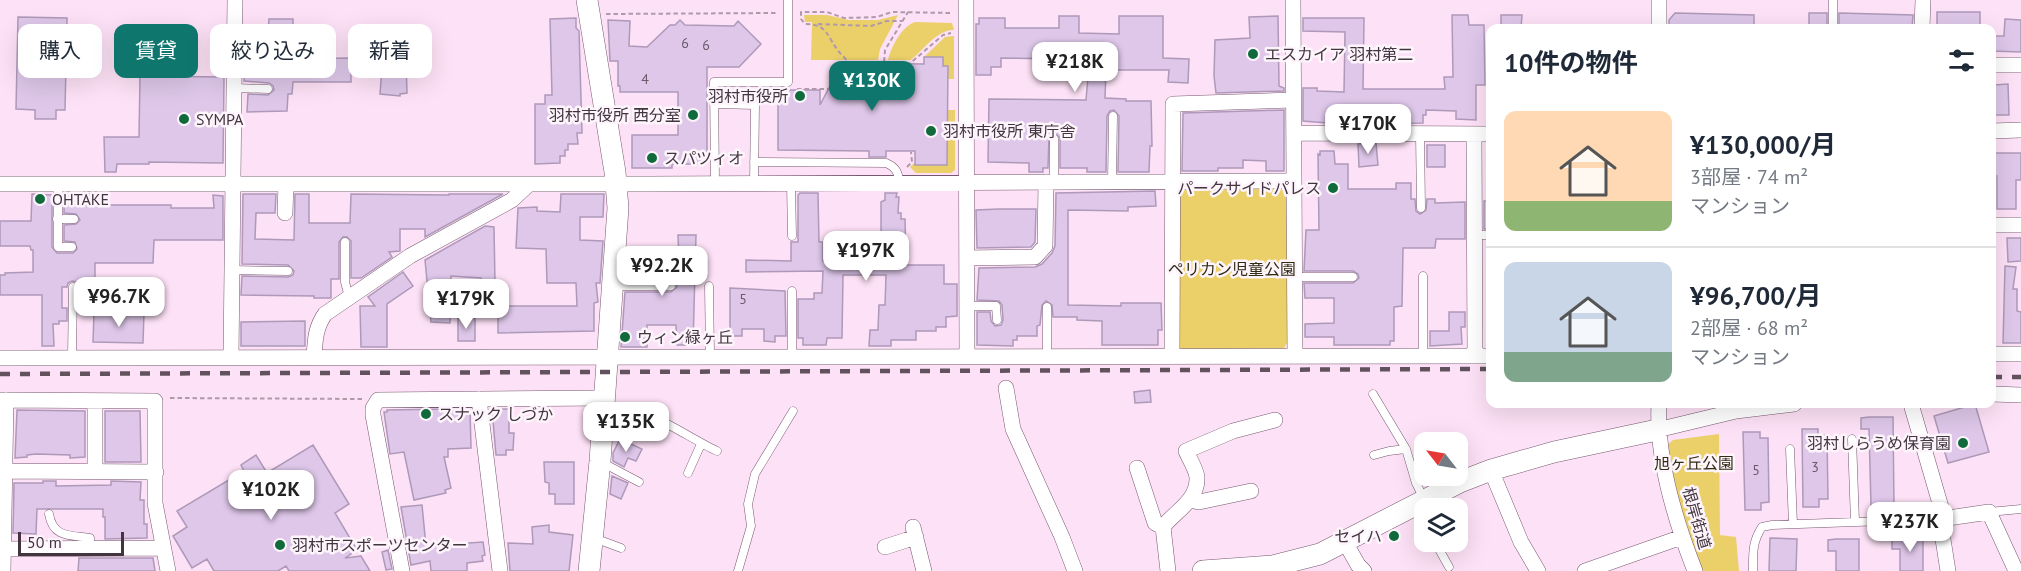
<!DOCTYPE html>
<html lang="ja">
<head>
<meta charset="utf-8">
<style>
	:root { --surface:#fff; --page:#f6f6f7; --text:#1f2937; --muted:#747a83; --line:#e0e1e3; --accent:#0f766e }
	body { margin:0; font-family:"PT Sans","Noto Sans JP",sans-serif; background:var(--page); color:var(--text); height:100vh; display:flex; flex-direction:column; font-size:22px; white-space:nowrap }
	* { box-sizing:border-box; margin:0 }
	p { font-size:20px; color:var(--muted) }
	.icon { flex:none; width:33px; height:33px; fill:none; stroke:currentColor; stroke-width:2; stroke-linecap:round; stroke-linejoin:round }
	.map { position:relative; flex:1; overflow:hidden }
	.side { position:absolute; left:1486px; top:24px; width:510px; height:384px; display:flex; flex-direction:column; background:var(--surface); border-radius:12px; box-shadow:0 6px 24px #0002 }
	.side>* { flex:none }
	.hud { position:absolute; left:18px; top:24px; width:570px; height:54px; display:flex; gap:12px }
	.needle { width:39px; rotate:301deg }
	.fabs { position:absolute; left:1414px; top:432px; display:grid; gap:12px }
	.fabs a { display:grid; place-items:center; width:54px; height:54px; border-radius:12px; background:var(--surface); box-shadow:0 6px 24px #0002; font-size:30px }
	.scale { position:absolute; left:18px; bottom:15px; width:106px; box-sizing:border-box; padding-left:6px; border:3px solid #42353f; border-top:0; font-size:16px; line-height:21px; white-space:nowrap; color:#42353f; -webkit-text-stroke:4px #fdf5fb; paint-order:stroke }
	.price { position:absolute; translate:-50% -51px; padding:0 14px; border-radius:12px; background:#fff; color:#222; font-size:20px; line-height:39px; filter:drop-shadow(0 2px 3px #0008) }
	.price::after { content:''; position:absolute; left:50%; top:36px; width:18px; height:14px; margin-left:-9px; background:inherit; clip-path:polygon(0 0,100% 0,50% 100%) }
	.price.on { background:var(--accent); color:#fff }
	ul { padding:0; list-style:none }
	li { display:flex; align-items:center; gap:18px; height:150px; padding:0 18px }
	li+li { border-top:2px solid var(--line) }
	li span { display:grid; place-items:center; flex:none; width:168px; height:120px; border-radius:12px; color:#555 }
	li>.icon { margin-inline-start:auto }
	span .icon { width:72px; height:72px; fill:#fffc; stroke-width:1 }
	li b { font-size:26px }
	h2 { display:flex; justify-content:space-between; align-items:center; height:72px; padding:0 18px; font-size:26px }
	.chip { padding:0 21px; border-radius:12px; background:var(--surface); box-shadow:0 6px 24px #0002; font-size:21px; line-height:54px }
	.chip.on { background:var(--accent); color:#fff }
	.map>svg:first-child { display:block }
	.green { fill:#ebd069 }
	.building { fill:#dec7e9; stroke:#ae99b9; stroke-width:1.5 }
	.lines { fill:none; stroke-linecap:round; stroke-linejoin:round }
	.lane-casing { stroke:#76586f; stroke-width:9 }
	.street-casing { stroke:#76586f; stroke-width:16 }
	.secondary-casing { stroke:#76586f; stroke-width:22 }
	.path { stroke:#b09aaa; stroke-width:2; stroke-dasharray:4.5 3; stroke-linecap:butt }
	.lane { stroke:#fff; stroke-width:8 }
	.street { stroke:#fff; stroke-width:15 }
	.secondary { stroke:#fff; stroke-width:21 }
	.rail { stroke:#61525e; stroke-width:4.5; stroke-dasharray:10 10; stroke-linecap:butt }
	.poi-dot { fill:#106a3c; stroke:#fdf5fb; stroke-width:2 }
	.labels { text-anchor:middle; dominant-baseline:central; stroke-width:5; stroke-linejoin:round; paint-order:stroke }
	.number-label { font-size:14px; fill:#695a6a }
	.poi-label { font-size:16px; fill:#42353f; stroke:#fdf5fb; text-anchor:start }
	.park-label { font-size:16px; fill:#302b15; stroke:#fdf5fb }
	.street-label { font-size:16px; fill:#42353f; stroke:#fdf5fb }
</style>
</head>
<body>
<div class="map">
<svg width="2021" height="571" viewBox="0 0 2021 571">
	<rect width="100%" height="100%" fill="#fde1f6"/>
	<!-- green -->
	<path class="green" d="M804,15H827L849,20H878L898,15L880,49L878,60H811L812,22H805Z
		M915,22L952,23L954,30C938,29 923,50 911,60H888C891,47 902,26 915,22Z
		M954,36V79H948V66H943V57H924L945,37Z
		M947,110H955V170L951,173H916L910,167L914,163L916,165H947Z
		M1282,189L1288,196L1287,343L1283,350H1183L1176,345L1178,190Z
		M1719,434L1720,535L1736,537L1739,571H1701L1687,536L1663,449L1673,440Z"/>
	<!-- building -->
	<path class="building" d="M1937,12H1980V28H1937Z
		M1675,13L1754,15V28H1669V20Z
		M1809,13H1827V28H1809Z
		M1839,13L1913,15L1912,28H1839Z
		M1452,15H1468L1469,25H1484L1485,85H1476V120L1456,119V111L1426,110V115H1423V123L1366,124L1367,118H1339V122L1327,123L1303,121V88H1317V91L1344,92L1345,32L1303,31V18H1364L1363,89H1445L1444,77H1453Z
		M1501,15H1522L1521,28H1501Z
		M1059,16H1079V33L1119,34V16H1163V58L1189,59L1188,83L1168,82L1169,70H1106L1105,98L1126,99V101H1151L1152,146H1150L1149,172H1118L1119,116L1114,110L1110,111L1107,116L1106,172H1087V168H1060V138L1055,133L1049,137L1048,168H1043V172H1029V163L988,162L989,99L1086,100L1089,65L1060,64V59L1001,58V67H991V75H976V24H979V18H1005V28H1059Z
		M1278,16L1279,86L1284,88V91L1216,93L1214,76L1215,40L1250,38L1249,17Z
		M18,17L67,18L65,110H56V119H35V110L16,109Z
		M576,18V28L579,31L582,133H577L578,144H568V150H565V156H560V163L535,164V104H545V95H552L550,19Z
		M269,19H293V59L351,58V82H293L292,94H288L287,111L247,112L248,94L268,95L274,90L273,86L269,83L244,81V64H278V32H268Z
		M2005,19L2021,20V52L1992,51V36H2004Z
		M608,20L630,21L629,46L647,47L670,25H675L680,20L685,25L734,26L738,21L761,44L739,67H707V155H700V164H672V168H632V135H678V92H620V86H618V61H610Z
		M404,38L414,40L415,60H406L407,93L400,94V96L380,94L382,67L387,66L386,39Z
		M924,57H943V66H948L947,165H915V151H886V157H869V151L778,150V90H820V105L842,63L924,64Z
		M140,76L224,77L223,163L149,162V164H117L116,172H105L104,137H139Z
		M2008,84L2009,115H1994V85Z
		M1284,110V171H1266V161L1243,160V168H1218V171H1182L1183,113Z
		M1366,143H1376L1378,165L1359,167L1358,144Z
		M1427,145H1445V167H1427Z
		M1320,151H1334L1335,164H1348V189H1396V183H1411V199H1415L1416,211L1420,214L1426,210L1427,199H1435V203L1465,202V239H1436L1435,248H1403L1402,306L1394,307V341H1390V345H1334V337H1305V324L1334,323V298H1305L1304,283H1353L1359,278L1358,274L1353,271H1304L1306,230H1319L1318,154L1320,155Z
		M1992,153H2021V180H2016V209H1997V176H1992Z
		M1155,191L1156,206L1128,207V211L1068,210V305L1121,306V303H1161L1162,330H1158V345H1102V321L1077,320V317H1053L1052,305L1046,301L1042,305L1040,325L1037,326V336H1017V340H1013V346L977,345V312H990L991,321L995,326L1001,325L1003,320L1002,305L999,301L977,300L979,268L1035,267L1042,264L1052,253L1055,246L1056,193Z
		M800,193H818L819,242H823V261H847V259H881V202L885,200V193H897L896,197H899L898,213H901V219H905L906,265H944V284H957V316L946,317V327H936V331H916V340H891V346H869L870,330H878L879,305H885L886,275H843L842,338H827L826,345H803V338H798V299H814V293H822L823,271L746,272V260L791,261V242H798V195Z
		M32,194L52,195V247L57,253H73L77,249L75,242L64,241V225L76,224L80,220L76,214L64,213V196H81V194H95V205H171V208H214L213,195L223,196V240H154L153,263H95V287H79L77,282L72,281L68,283L67,287H62V308H67V321H59V324H53L54,346H42V295H0V275H5V273L33,272V250H31L30,246H0V221H31Z
		M243,194H276L275,213H256L255,239L294,240L295,194H309V223H350L351,194L449,195V194H503L425,237V229H400V251L389,252L392,257L361,278H351V241L347,237H343L339,242V279H331V298H314V296L241,295L242,276L288,277L293,275L294,271L288,265L242,264Z
		M561,194H604L603,217H580V240L603,241L600,283H596L598,302L594,303V331L498,333V306H577L576,283H547L546,249L516,248L518,208L537,207V211L560,212Z
		M1484,201H1491V229H1484Z
		M999,209H1036L1035,242L1031,247L977,248L976,210Z
		M485,226L494,227L495,283H481V278L451,276L450,323L431,322L425,260Z
		M678,235H696L693,345H677L676,325H647V347H621L625,292H671L677,287L676,283L671,280H626L627,261H677L679,260Z
		M2007,238H2021V261L2008,262Z
		M2005,266L2016,267L2013,289H2017V311L2021,312V343H2003Z
		M403,272L413,286L387,304V347H361L360,306H375L368,297Z
		M730,288L785,291L786,336H775V342L764,341V329H742V336H730Z
		M1449,312H1465V327H1461L1462,344L1430,346V331H1449Z
		M94,313H144L143,343L93,342Z
		M458,318H475V341H458Z
		M305,321V346H241V322Z
		M1150,390L1151,402L1135,403L1134,392Z
		M1975,404L1989,452L1948,463L1934,416Z
		M445,409V411L470,410L471,448L448,449V457H444L451,488L445,490L446,493L414,500L404,452L390,454L384,412H387V410Z
		M492,409H509V433H514L513,450H506V455H496Z
		M17,410L85,411V457L70,458V455L36,454L27,455V457L15,458Z
		M105,411H140L141,462H105Z
		M1869,417H1893L1894,506H1871L1869,429H1861V418Z
		M1802,429H1818V435H1827L1828,499H1819V507H1803Z
		M1743,432H1760V438H1768L1769,502L1761,503V510H1745Z
		M620,439L642,449L636,461L628,458L624,467L613,461V453Z
		M313,445L349,504L335,513L357,550L345,558L361,556L370,571H289L286,566L278,571H214L207,559L192,568L173,536L187,527L177,511L244,471L241,465L256,455L267,473Z
		M544,462H574V504H555V494H549V483L545,482Z
		M612,476L628,483L621,499L610,494Z
		M43,481H56V486L111,485V481L141,482L140,500H144V524H147V538L105,539V517H103V509H37L36,534L13,533L14,483H43Z
		M422,505L426,546L483,542L485,555L482,556L483,561L467,563V571H431L430,561L411,565L401,507Z
		M549,525V532L573,535L569,571H510L508,543L533,544L532,527Z
		M1900,537H1923V571H1900V549H1892V538Z
		M1770,538L1797,539L1796,571H1769Z
		M1836,539H1859V571H1836V551H1828V540Z
		M388,550L392,569L386,570L382,552Z
		M79,558H153L155,571H78Z"/>
	<g class="lines">
		<!-- lane casing -->
		<g class="lane-casing">
			<path id="lane" d="M1833,0V28
				M234,88L268,89
				M715,104L755,105L754,184
				M1420,134L1421,208
				M1054,139V182
				M754,162L886,163C896,167 899,173 899,184
				M1112,181L1113,116
				M58,184V247H72
				M715,184L714,82H788V0
				M791,184L792,236
				M57,219H74
				M1474,235H1491
				M345,242V282L349,297
				M231,270L288,271
				M1423,276V356
				M1296,277H1353
				M615,286H671
				M709,286L710,356
				M792,291V356
				M73,297H85
				M967,306H996L997,320
				M1047,356V307
				M72,358L73,287
				M1373,394L1406,449L1416,483L1424,499
				M606,414C612,411 618,407 624,407C644,407 695,441 717,451
				M1852,439L1855,522
				M1790,449L1793,524
				M1374,455L1389,451L1406,449
				M603,463L639,482
				M688,473L701,444
				M1415,508L1425,525
				M1989,512L2021,509
				M49,514C53,538 70,535 90,538V549
				M594,538L621,548
				M1435,542L1449,567
				M738,571L751,526L748,504L755,474L793,411
				M1753,571C1753,554 1752,542 1762,527L1772,525L1941,519"/>
		</g>
		<!-- street casing -->
		<g class="street-casing">
			<path id="street" d="M966,0L967,356
				M1293,0L1295,356
				M1659,28V0
				M1922,28L1923,0
				M1992,65H2021
				M1992,131L2021,130
				M1294,133L1491,134
				M1474,134L1475,356
				M0,184H650L1294,181
				M285,213L286,184
				M1992,225H2021
				M967,258L1035,257L1045,246L1046,182
				M1992,354H2021
				M1172,356L1173,104L1293,100
				M0,358L1491,356
				M231,358L235,0
				M314,358C315,342 315,328 325,314L410,256L512,200L529,184
				M1006,388L1013,429L1062,537L1075,571
				M1992,394L2021,395
				M479,399L500,571
				M0,400L155,401V503L168,571
				M1659,404C1656,459 1675,520 1695,571
				M1911,404L1941,507L1942,533L1948,571
				M1657,430L1736,411L1794,404
				M1137,468L1155,523L1163,527L1168,571
				M1491,470L1521,542L1538,571
				M5,471L156,472
				M95,471V401
				M1190,500L1199,502L1251,491
				M1941,519L1989,512L2016,571
				M913,527L924,571
				M1163,527C1175,511 1198,501 1197,477C1196,469 1189,458 1186,451L1233,431L1275,420
				M1345,542L1358,565L1364,571
				M885,547L916,537
				M3,549L163,548
				M3,571L6,400
				M402,571L373,415V408L378,400L604,398
				M1585,571L1682,537"/>
		</g>
		<!-- secondary casing -->
		<g class="secondary-casing">
			<path id="secondary" d="M587,0L615,172L618,208L600,461L589,571
				M1203,571L1273,566L1320,554L1460,482L1491,470L1554,452L1657,430"/>
		</g>
		<!-- path -->
		<path class="path" d="M950,13L892,12L877,17L844,18L827,12H801V19L805,24C829,24 827,38 840,53C844,58 849,62 854,66H907L943,35L951,33
			M606,14L777,13
			M818,24L871,26L887,21H902
			M797,89H882L885,50L908,12
			M907,167L912,162L911,152
			M170,398L362,399"/>
		<!-- lane -->
		<use href="#lane" class="lane"/>
		<!-- street -->
		<use href="#street" class="street"/>
		<!-- secondary -->
		<use href="#secondary" class="secondary"/>
		<!-- rail -->
		<path class="rail" d="M0,374L1491,369
			M1992,377H2021"/>
	</g>
	<!-- markers -->
	<g class="poi-dot">
		<circle cx="1253" cy="54" r="6"/>
		<circle cx="800" cy="96" r="6"/>
		<circle cx="693" cy="115" r="6"/>
		<circle cx="184" cy="119" r="6"/>
		<circle cx="931" cy="131" r="6"/>
		<circle cx="652" cy="158" r="6"/>
		<circle cx="1333" cy="188" r="6"/>
		<circle cx="40" cy="199" r="6"/>
		<circle cx="625" cy="337" r="6"/>
		<circle cx="426" cy="414" r="6"/>
		<circle cx="1963" cy="443" r="6"/>
		<circle cx="1394" cy="536" r="6"/>
		<circle cx="280" cy="545" r="6"/>
	</g>
	<g class="labels">
		<!-- number labels -->
		<g class="number-label">
			<text x="685" y="43">6</text>
			<text x="706" y="45">6</text>
			<text x="645" y="79">4</text>
			<text x="743" y="299">5</text>
			<text x="1815" y="467">3</text>
			<text x="1756" y="470">5</text>
		</g>
		<!-- poi labels -->
		<g class="poi-label">
			<text x="1265" y="54">エスカイア 羽村第二</text>
			<text x="788" y="96" text-anchor="end">羽村市役所</text>
			<text x="681" y="115" text-anchor="end">羽村市役所 西分室</text>
			<text x="196" y="119">SYMPA</text>
			<text x="943" y="131">羽村市役所 東庁舎</text>
			<text x="664" y="158">スパツィオ</text>
			<text x="1321" y="188" text-anchor="end">パークサイドパレス</text>
			<text x="52" y="199">OHTAKE</text>
			<text x="637" y="337">ウィン緑ヶ丘</text>
			<text x="438" y="414">スナック しづか</text>
			<text x="1951" y="443" text-anchor="end">羽村しらうめ保育園</text>
			<text x="1382" y="536" text-anchor="end">セイハ</text>
			<text x="292" y="545">羽村市スポーツセンター</text>
		</g>
		<!-- park labels -->
		<g class="park-label">
			<text x="1232" y="269">ペリカン児童公園</text>
			<text x="1694" y="463">旭ヶ丘公園</text>
		</g>
		<!-- street labels -->
		<g class="street-label">
			<text transform="translate(1697 518) rotate(74)">根岸街道</text>
		</g>
	</g>
</svg>
<div class="fabs">
<a><svg class="needle" viewBox="-14 -14 28 28"><path d="M0-13l5 13h-10z" fill="#e53935"/><path d="M0 13l5-13h-10z" fill="#747a83"/></svg></a>
<a><svg class="icon" aria-label="layers" viewBox="0 0 24 24"><path d="M12 4l9 5-9 5-9-5zM3 14l9 5 9-5"/></svg></a>
</div>
<div class="scale">50 m</div>
<b class="price" style="left:1075px;top:93px">¥218K</b>
<b class="price on" style="left:872px;top:112px">¥130K</b>
<b class="price" style="left:1368px;top:155px">¥170K</b>
<b class="price" style="left:866px;top:282px">¥197K</b>
<b class="price" style="left:662px;top:297px">¥92.2K</b>
<b class="price" style="left:119px;top:328px">¥96.7K</b>
<b class="price" style="left:466px;top:330px">¥179K</b>
<b class="price" style="left:626px;top:453px">¥135K</b>
<b class="price" style="left:271px;top:521px">¥102K</b>
<b class="price" style="left:1910px;top:553px">¥237K</b>
<div class="hud">
<a class="chip">購入</a>
<a class="chip on">賃貸</a>
<a class="chip">絞り込み</a>
<a class="chip">新着</a>
</div>
<section class="side">
<h2>10件の物件<svg class="icon" aria-label="filters" viewBox="0 0 24 24"><path d="M4 7h16M4 17h16"/><circle cx="9" cy="7" r="2"/><circle cx="15" cy="17" r="2"/></svg></h2>
<ul>
<li><span style="background:linear-gradient(#ffd9b3 75%,#8fb573 0)"><svg class="icon" aria-label="home" viewBox="0 0 24 24"><path d="M3 11l9-7 9 7M6 9v11h12V9"/></svg></span><div><b>¥130,000/月</b><p>3部屋 · 74 m²</p><p>マンション</p></div></li>
<li><span style="background:linear-gradient(#c9d6e8 75%,#7fa58c 0)"><svg class="icon" aria-label="home" viewBox="0 0 24 24"><path d="M3 11l9-7 9 7M6 9v11h12V9"/></svg></span><div><b>¥96,700/月</b><p>2部屋 · 68 m²</p><p>マンション</p></div></li>
</ul>
</section>
</div>
</body>
</html>
